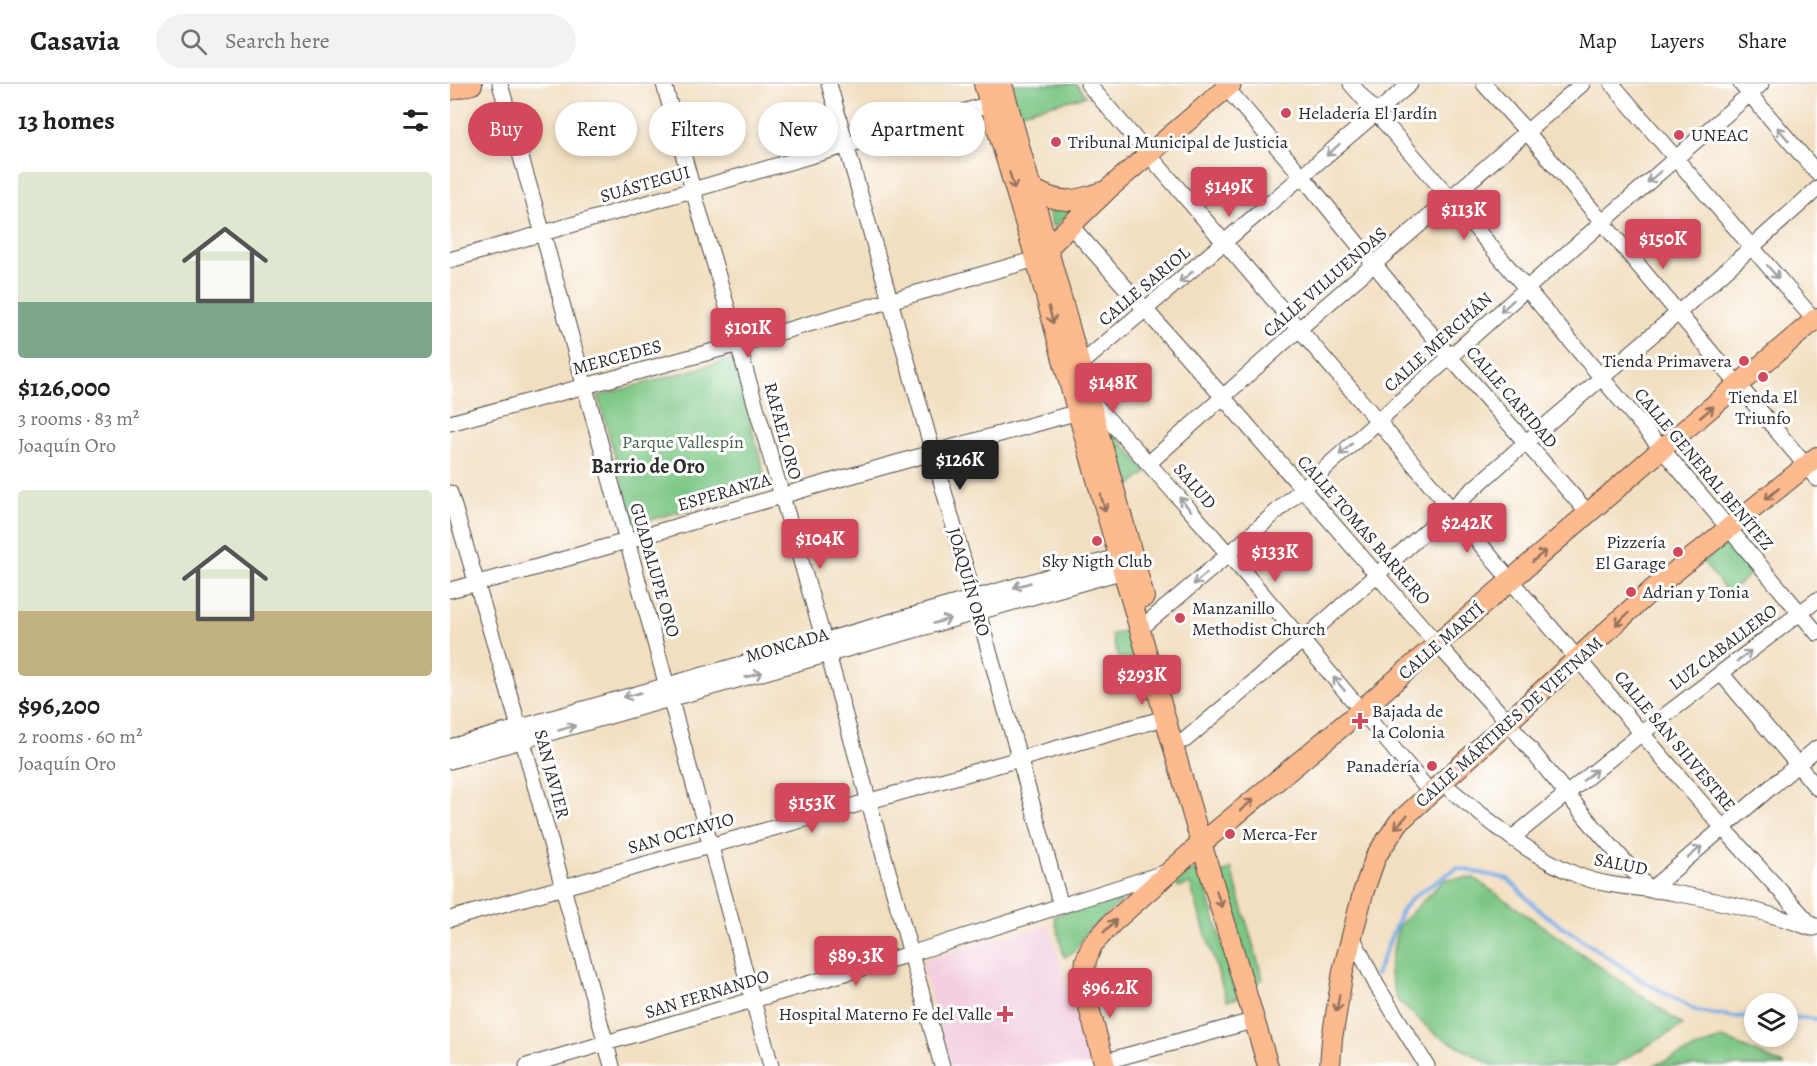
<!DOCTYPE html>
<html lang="en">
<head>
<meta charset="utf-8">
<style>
	:root { --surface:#fff; --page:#f2f2f2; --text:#202124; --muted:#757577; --line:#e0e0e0; --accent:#d1495b }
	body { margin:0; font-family:Alegreya,serif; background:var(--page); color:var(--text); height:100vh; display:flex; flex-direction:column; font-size:22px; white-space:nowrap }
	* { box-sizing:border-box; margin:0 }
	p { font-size:20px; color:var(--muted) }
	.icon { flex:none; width:33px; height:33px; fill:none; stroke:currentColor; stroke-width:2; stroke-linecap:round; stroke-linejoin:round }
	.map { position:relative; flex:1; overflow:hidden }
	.drawer { display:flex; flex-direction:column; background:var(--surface); width:450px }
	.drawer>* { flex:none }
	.guide { position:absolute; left:18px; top:18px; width:570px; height:54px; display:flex; gap:12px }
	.controls { position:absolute; left:1294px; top:909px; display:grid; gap:12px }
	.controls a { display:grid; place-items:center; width:54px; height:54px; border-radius:50%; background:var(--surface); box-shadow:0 3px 9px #0003; font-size:30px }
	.price { position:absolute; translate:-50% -51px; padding:0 14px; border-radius:6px; background:var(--accent); color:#fff; font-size:20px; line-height:39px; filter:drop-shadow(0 2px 3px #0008) }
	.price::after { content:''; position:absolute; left:50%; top:36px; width:18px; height:14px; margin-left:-9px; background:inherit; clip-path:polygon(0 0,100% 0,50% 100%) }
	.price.on { background:#222; color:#fff }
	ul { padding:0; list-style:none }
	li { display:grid; align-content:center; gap:12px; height:318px; padding:0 18px }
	li span { display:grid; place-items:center; height:186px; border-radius:6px; color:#555 }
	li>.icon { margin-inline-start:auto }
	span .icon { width:108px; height:108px; fill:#fffc; stroke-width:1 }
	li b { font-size:26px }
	h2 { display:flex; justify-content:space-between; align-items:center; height:72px; padding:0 18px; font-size:26px }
	.tag { padding:0 21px; border-radius:27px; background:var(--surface); box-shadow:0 3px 9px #0003; font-size:21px; line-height:54px }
	.tag.on { background:var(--accent); color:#fff }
	header { display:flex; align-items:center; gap:36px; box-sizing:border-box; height:84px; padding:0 30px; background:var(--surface); border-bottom:2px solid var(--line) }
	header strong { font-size:28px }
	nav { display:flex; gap:33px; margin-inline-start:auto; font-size:21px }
	.search { width:420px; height:54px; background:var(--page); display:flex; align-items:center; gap:15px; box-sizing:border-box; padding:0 21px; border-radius:33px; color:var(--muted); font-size:22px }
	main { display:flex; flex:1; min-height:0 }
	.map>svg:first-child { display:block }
	.built { fill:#f3cfe0 }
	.green { fill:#7cc684; stroke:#547858; stroke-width:1.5 }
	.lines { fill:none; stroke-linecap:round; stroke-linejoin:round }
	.stream { stroke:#7cade7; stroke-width:4 }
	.minor-casing { stroke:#494642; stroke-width:17 }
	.major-casing { stroke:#494642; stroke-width:22 }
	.minor { stroke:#fff; stroke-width:15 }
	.major { stroke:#fcba8e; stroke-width:20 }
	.oneway { stroke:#a0a0a0 }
	.oneway2 { stroke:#94725c }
	.poi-dot { fill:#d1495b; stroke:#fff; stroke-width:2 }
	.labels { text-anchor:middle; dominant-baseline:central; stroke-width:6; stroke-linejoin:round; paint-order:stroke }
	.poi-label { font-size:18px; fill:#2b2b2b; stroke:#fff; text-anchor:start }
	.street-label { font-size:18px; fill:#2b2b2b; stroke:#fff }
	.park-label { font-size:18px; fill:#47614a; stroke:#fff }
	.neighbourhood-label { font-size:20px; font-weight:bold; fill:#2b2b2b; stroke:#fff }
</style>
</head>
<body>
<header>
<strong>Casavia</strong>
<div class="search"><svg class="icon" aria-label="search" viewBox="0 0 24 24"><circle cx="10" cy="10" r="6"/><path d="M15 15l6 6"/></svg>Search here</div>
<nav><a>Map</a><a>Layers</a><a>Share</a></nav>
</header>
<main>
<section class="drawer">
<h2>13 homes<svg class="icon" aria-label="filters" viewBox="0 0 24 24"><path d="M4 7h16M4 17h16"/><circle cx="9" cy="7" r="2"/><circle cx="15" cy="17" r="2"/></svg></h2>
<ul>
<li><span style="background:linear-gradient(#dfe7d0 70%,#7fa58c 0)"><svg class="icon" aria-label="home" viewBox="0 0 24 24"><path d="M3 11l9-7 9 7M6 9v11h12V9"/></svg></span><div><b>$126,000</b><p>3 rooms · 83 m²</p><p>Joaquín Oro</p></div></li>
<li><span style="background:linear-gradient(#dfe7d0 65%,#c2b280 0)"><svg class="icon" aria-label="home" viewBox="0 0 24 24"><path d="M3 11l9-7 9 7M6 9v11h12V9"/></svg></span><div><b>$96,200</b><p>2 rooms · 60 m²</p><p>Joaquín Oro</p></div></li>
</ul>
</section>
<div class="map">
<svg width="1367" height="982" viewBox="0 0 1367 982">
	<rect width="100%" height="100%" fill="#fff"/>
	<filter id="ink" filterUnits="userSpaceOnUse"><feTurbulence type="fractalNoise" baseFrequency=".0167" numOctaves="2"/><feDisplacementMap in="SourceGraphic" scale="12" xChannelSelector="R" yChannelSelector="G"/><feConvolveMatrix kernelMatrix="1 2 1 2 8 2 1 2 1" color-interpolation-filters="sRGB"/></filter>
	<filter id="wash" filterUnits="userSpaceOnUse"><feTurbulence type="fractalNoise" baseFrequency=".008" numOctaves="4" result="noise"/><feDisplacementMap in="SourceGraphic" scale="24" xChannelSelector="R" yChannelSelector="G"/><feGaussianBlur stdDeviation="1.35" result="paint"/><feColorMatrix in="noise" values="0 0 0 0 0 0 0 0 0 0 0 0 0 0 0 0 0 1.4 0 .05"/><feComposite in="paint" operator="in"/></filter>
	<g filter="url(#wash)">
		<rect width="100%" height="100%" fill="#f2dfc1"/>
		<!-- built -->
		<path class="built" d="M599,840L640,982H501L471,877Z"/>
		<!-- green -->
		<path class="green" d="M559,0H626L636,12L567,29Z
			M595,117L624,125L603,144Z
			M283,275L318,404L184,440L148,312Z
			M663,348L697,388L675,406L658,352Z
			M1280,458L1304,487L1278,509L1253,478Z
			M679,545L690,579L672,584L661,551Z
			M781,784L813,895L800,903L767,792Z
			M745,785L751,787L788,914L777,917L740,800L729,804L725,800Z
			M1024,794L1233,941L1163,982H1044L985,950L947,916L939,887L948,842L995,795Z
			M689,802L637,847L624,868L614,873L604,832Z
			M1273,954L1336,982H1202Z"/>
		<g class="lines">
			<!-- stream -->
			<path class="stream" d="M926,891L952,826L963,813L1007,784L1058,795L1091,828L1193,897L1247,927L1284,933L1305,932
				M1338,933L1367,935"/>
		</g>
	</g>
	<g filter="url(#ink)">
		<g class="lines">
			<!-- minor casing -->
			<g class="minor-casing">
				<path id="minor" d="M50,0L93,150L321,982
					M214,0L243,106L378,570L492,982
					M379,0L611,822
					M638,0L928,337L1061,497L1273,744L1364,844L1367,842
					M773,0L853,93L1000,273L1139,430
					M901,0L1000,114L1367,549
					M1034,0L1077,48L1367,395
					M1162,0L1367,239
					M1291,0L1367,89
					M620,141L773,313L987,560L1058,638L1138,736L1200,806L1367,664
					M0,176L540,20
					M624,286L960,0
					M641,317C759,443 869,577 981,709
					M0,339L289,260L586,175
					M699,379L849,245L1132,0
					M0,409L69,643L162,982
					M0,506L70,488L386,396L628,328
					M690,545L779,470L1076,205L1311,0
					M1271,589L1367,704
					M735,656L852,557L1075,359L1228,229L1367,105
					M0,663L678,470
					M0,677L681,485
					M992,699C1035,733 1076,770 1127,791C1159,804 1191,803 1225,809C1270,817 1317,828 1361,844
					M1062,754L1192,649L1367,516
					M0,835L715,634
					M902,852L927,902L977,982
					M653,978L806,936
					M77,982L460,870L717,788"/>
			</g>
			<!-- major casing -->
			<g class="major-casing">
				<path id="major" d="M534,0L586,175L618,294L744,735L818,982
					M552,0L694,513
					M0,6L22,0
					M583,105C610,121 624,118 652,108
					M592,169L657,106L781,0
					M655,982L633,902L636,876L642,861L662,839L752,759L902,634L1212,365L1367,234
					M880,982L882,955L893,887L913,809L926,772L949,738L1202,506L1367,373"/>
			</g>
			<!-- minor -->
			<use href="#minor" class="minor"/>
			<!-- major -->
			<use href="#major" class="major"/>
		</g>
		<!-- one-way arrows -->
		<defs><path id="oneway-shaft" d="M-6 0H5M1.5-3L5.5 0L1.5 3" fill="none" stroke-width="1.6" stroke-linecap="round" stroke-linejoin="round" transform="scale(1.5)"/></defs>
		<g class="oneway">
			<use href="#oneway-shaft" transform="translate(1333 50) rotate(-130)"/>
			<use href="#oneway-shaft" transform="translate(883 66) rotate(138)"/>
			<use href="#oneway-shaft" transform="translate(1204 93) rotate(139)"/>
			<use href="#oneway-shaft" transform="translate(1323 188) rotate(49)"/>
			<use href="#oneway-shaft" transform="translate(736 193) rotate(140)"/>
			<use href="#oneway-shaft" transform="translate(1057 222) rotate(138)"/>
			<use href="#oneway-shaft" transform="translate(896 365) rotate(138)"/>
			<use href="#oneway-shaft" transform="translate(735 420) rotate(-131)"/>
			<use href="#oneway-shaft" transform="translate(750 495) rotate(139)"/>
			<use href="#oneway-shaft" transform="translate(572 501) rotate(164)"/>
			<use href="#oneway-shaft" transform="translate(492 537) rotate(-16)"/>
			<use href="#oneway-shaft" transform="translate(1294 572) rotate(-37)"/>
			<use href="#oneway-shaft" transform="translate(304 591) rotate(-16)"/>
			<use href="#oneway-shaft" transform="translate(889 600) rotate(-130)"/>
			<use href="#oneway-shaft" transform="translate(182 611) rotate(164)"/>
			<use href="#oneway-shaft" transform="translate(117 644) rotate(-16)"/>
			<use href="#oneway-shaft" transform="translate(1140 691) rotate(-39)"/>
			<use href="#oneway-shaft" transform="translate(1245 768) rotate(-40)"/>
		</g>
		<g class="oneway2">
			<use href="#oneway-shaft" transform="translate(562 97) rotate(74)"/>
			<use href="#oneway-shaft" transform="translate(601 231) rotate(75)"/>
			<use href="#oneway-shaft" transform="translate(1257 328) rotate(-40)"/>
			<use href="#oneway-shaft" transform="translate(1322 410) rotate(140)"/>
			<use href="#oneway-shaft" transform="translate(653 419) rotate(74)"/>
			<use href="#oneway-shaft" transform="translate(1089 472) rotate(-41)"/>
			<use href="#oneway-shaft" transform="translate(1172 535) rotate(137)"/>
			<use href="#oneway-shaft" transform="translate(797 721) rotate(-40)"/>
			<use href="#oneway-shaft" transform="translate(951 738) rotate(134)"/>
			<use href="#oneway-shaft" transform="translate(769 815) rotate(73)"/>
			<use href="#oneway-shaft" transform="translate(660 842) rotate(-45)"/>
			<use href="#oneway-shaft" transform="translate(888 919) rotate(100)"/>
		</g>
	</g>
	<!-- markers -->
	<g class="poi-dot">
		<circle cx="836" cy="29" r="6"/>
		<circle cx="1229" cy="51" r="6"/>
		<circle cx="606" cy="58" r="6"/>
		<circle cx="1294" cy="277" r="6"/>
		<circle cx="1313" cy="293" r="6"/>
		<circle cx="647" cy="457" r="6"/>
		<circle cx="1228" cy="468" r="6"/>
		<circle cx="1181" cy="508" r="6"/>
		<circle cx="730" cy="534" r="6"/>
		<path d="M907 628h6v6h6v6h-6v6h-6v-6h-6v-6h6z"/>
		<circle cx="982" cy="682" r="6"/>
		<circle cx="780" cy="750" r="6"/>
		<path d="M552 921h6v6h6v6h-6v6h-6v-6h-6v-6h6z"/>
	</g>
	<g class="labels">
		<!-- poi labels -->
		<g class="poi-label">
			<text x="848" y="29">Heladería El Jardín</text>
			<text x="1241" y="51">UNEAC</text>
			<text x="618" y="58">Tribunal Municipal de Justicia</text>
			<text x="1282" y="277" text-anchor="end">Tienda Primavera</text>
			<text x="1313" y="313" text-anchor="middle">Tienda El<tspan x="1313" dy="21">Triunfo</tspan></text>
			<text x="1216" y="458" text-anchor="end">Pizzería<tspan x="1216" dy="21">El Garage</tspan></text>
			<text x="647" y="477" text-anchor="middle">Sky Nigth Club</text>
			<text x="1193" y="508">Adrian y Tonia</text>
			<text x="742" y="524">Manzanillo<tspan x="742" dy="21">Methodist Church</tspan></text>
			<text x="922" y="627">Bajada de<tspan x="922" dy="21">la Colonia</tspan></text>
			<text x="970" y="682" text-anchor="end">Panadería</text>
			<text x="792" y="750">Merca-Fer</text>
			<text x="542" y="930" text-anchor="end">Hospital Materno Fe del Valle</text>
		</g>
		<!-- street labels -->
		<g class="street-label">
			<text transform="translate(195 100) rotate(-16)">SUÁSTEGUI</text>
			<text transform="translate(875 198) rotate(-41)">CALLE VILLUENDAS</text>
			<text transform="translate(694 202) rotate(-40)">CALLE SARIOL</text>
			<text transform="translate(988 258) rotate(-42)">CALLE MERCHÁN</text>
			<text transform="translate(167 273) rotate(-15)">MERCEDES</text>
			<text transform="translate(1062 313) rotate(49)">CALLE CARIDAD</text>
			<text transform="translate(333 347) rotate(75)">RAFAEL ORO</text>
			<text transform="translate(1254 385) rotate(50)">CALLE GENERAL BENÍTEZ</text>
			<text transform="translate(745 402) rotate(49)">SALUD</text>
			<text transform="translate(274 408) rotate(-16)">ESPERANZA</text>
			<text transform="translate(914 446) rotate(49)">CALLE TOMAS BARRERO</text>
			<text transform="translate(205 486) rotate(74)">GUADALUPE ORO</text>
			<text transform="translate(519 498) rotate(74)">JOAQUÍN ORO</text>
			<text transform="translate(991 557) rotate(-41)">CALLE MARTÍ</text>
			<text transform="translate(337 561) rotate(-16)">MONCADA</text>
			<text transform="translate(1273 563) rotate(-37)">LUZ CABALLERO</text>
			<text transform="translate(1059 638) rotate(-42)">CALLE MÁRTIRES DE VIETNAM</text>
			<text transform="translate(1225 657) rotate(50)">CALLE SAN SILVESTRE</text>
			<text transform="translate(102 690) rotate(75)">SAN JAVIER</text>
			<text transform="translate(231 749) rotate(-16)">SAN OCTAVIO</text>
			<text transform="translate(1171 780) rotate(11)">SALUD</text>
			<text transform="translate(257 910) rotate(-17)">SAN FERNANDO</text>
		</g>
		<!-- park labels -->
		<g class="park-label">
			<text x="233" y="358">Parque Vallespín</text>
		</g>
		<!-- neighbourhood labels -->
		<g class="neighbourhood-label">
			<text x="198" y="382">Barrio de Oro</text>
		</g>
	</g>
</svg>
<div class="controls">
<a><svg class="icon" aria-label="layers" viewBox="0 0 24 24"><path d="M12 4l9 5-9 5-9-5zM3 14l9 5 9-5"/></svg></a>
</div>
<b class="price" style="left:779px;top:134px">$149K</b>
<b class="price" style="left:1014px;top:157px">$113K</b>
<b class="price" style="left:1213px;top:186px">$150K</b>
<b class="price" style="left:298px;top:275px">$101K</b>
<b class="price" style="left:663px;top:330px">$148K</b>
<b class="price on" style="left:510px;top:407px">$126K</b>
<b class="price" style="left:1017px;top:470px">$242K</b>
<b class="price" style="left:370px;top:486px">$104K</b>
<b class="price" style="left:825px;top:499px">$133K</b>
<b class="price" style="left:692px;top:622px">$293K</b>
<b class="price" style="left:362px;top:750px">$153K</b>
<b class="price" style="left:406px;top:903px">$89.3K</b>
<b class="price" style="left:660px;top:935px">$96.2K</b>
<div class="guide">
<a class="tag on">Buy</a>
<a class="tag">Rent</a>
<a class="tag">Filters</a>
<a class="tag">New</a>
<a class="tag">Apartment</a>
</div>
</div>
</main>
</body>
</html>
